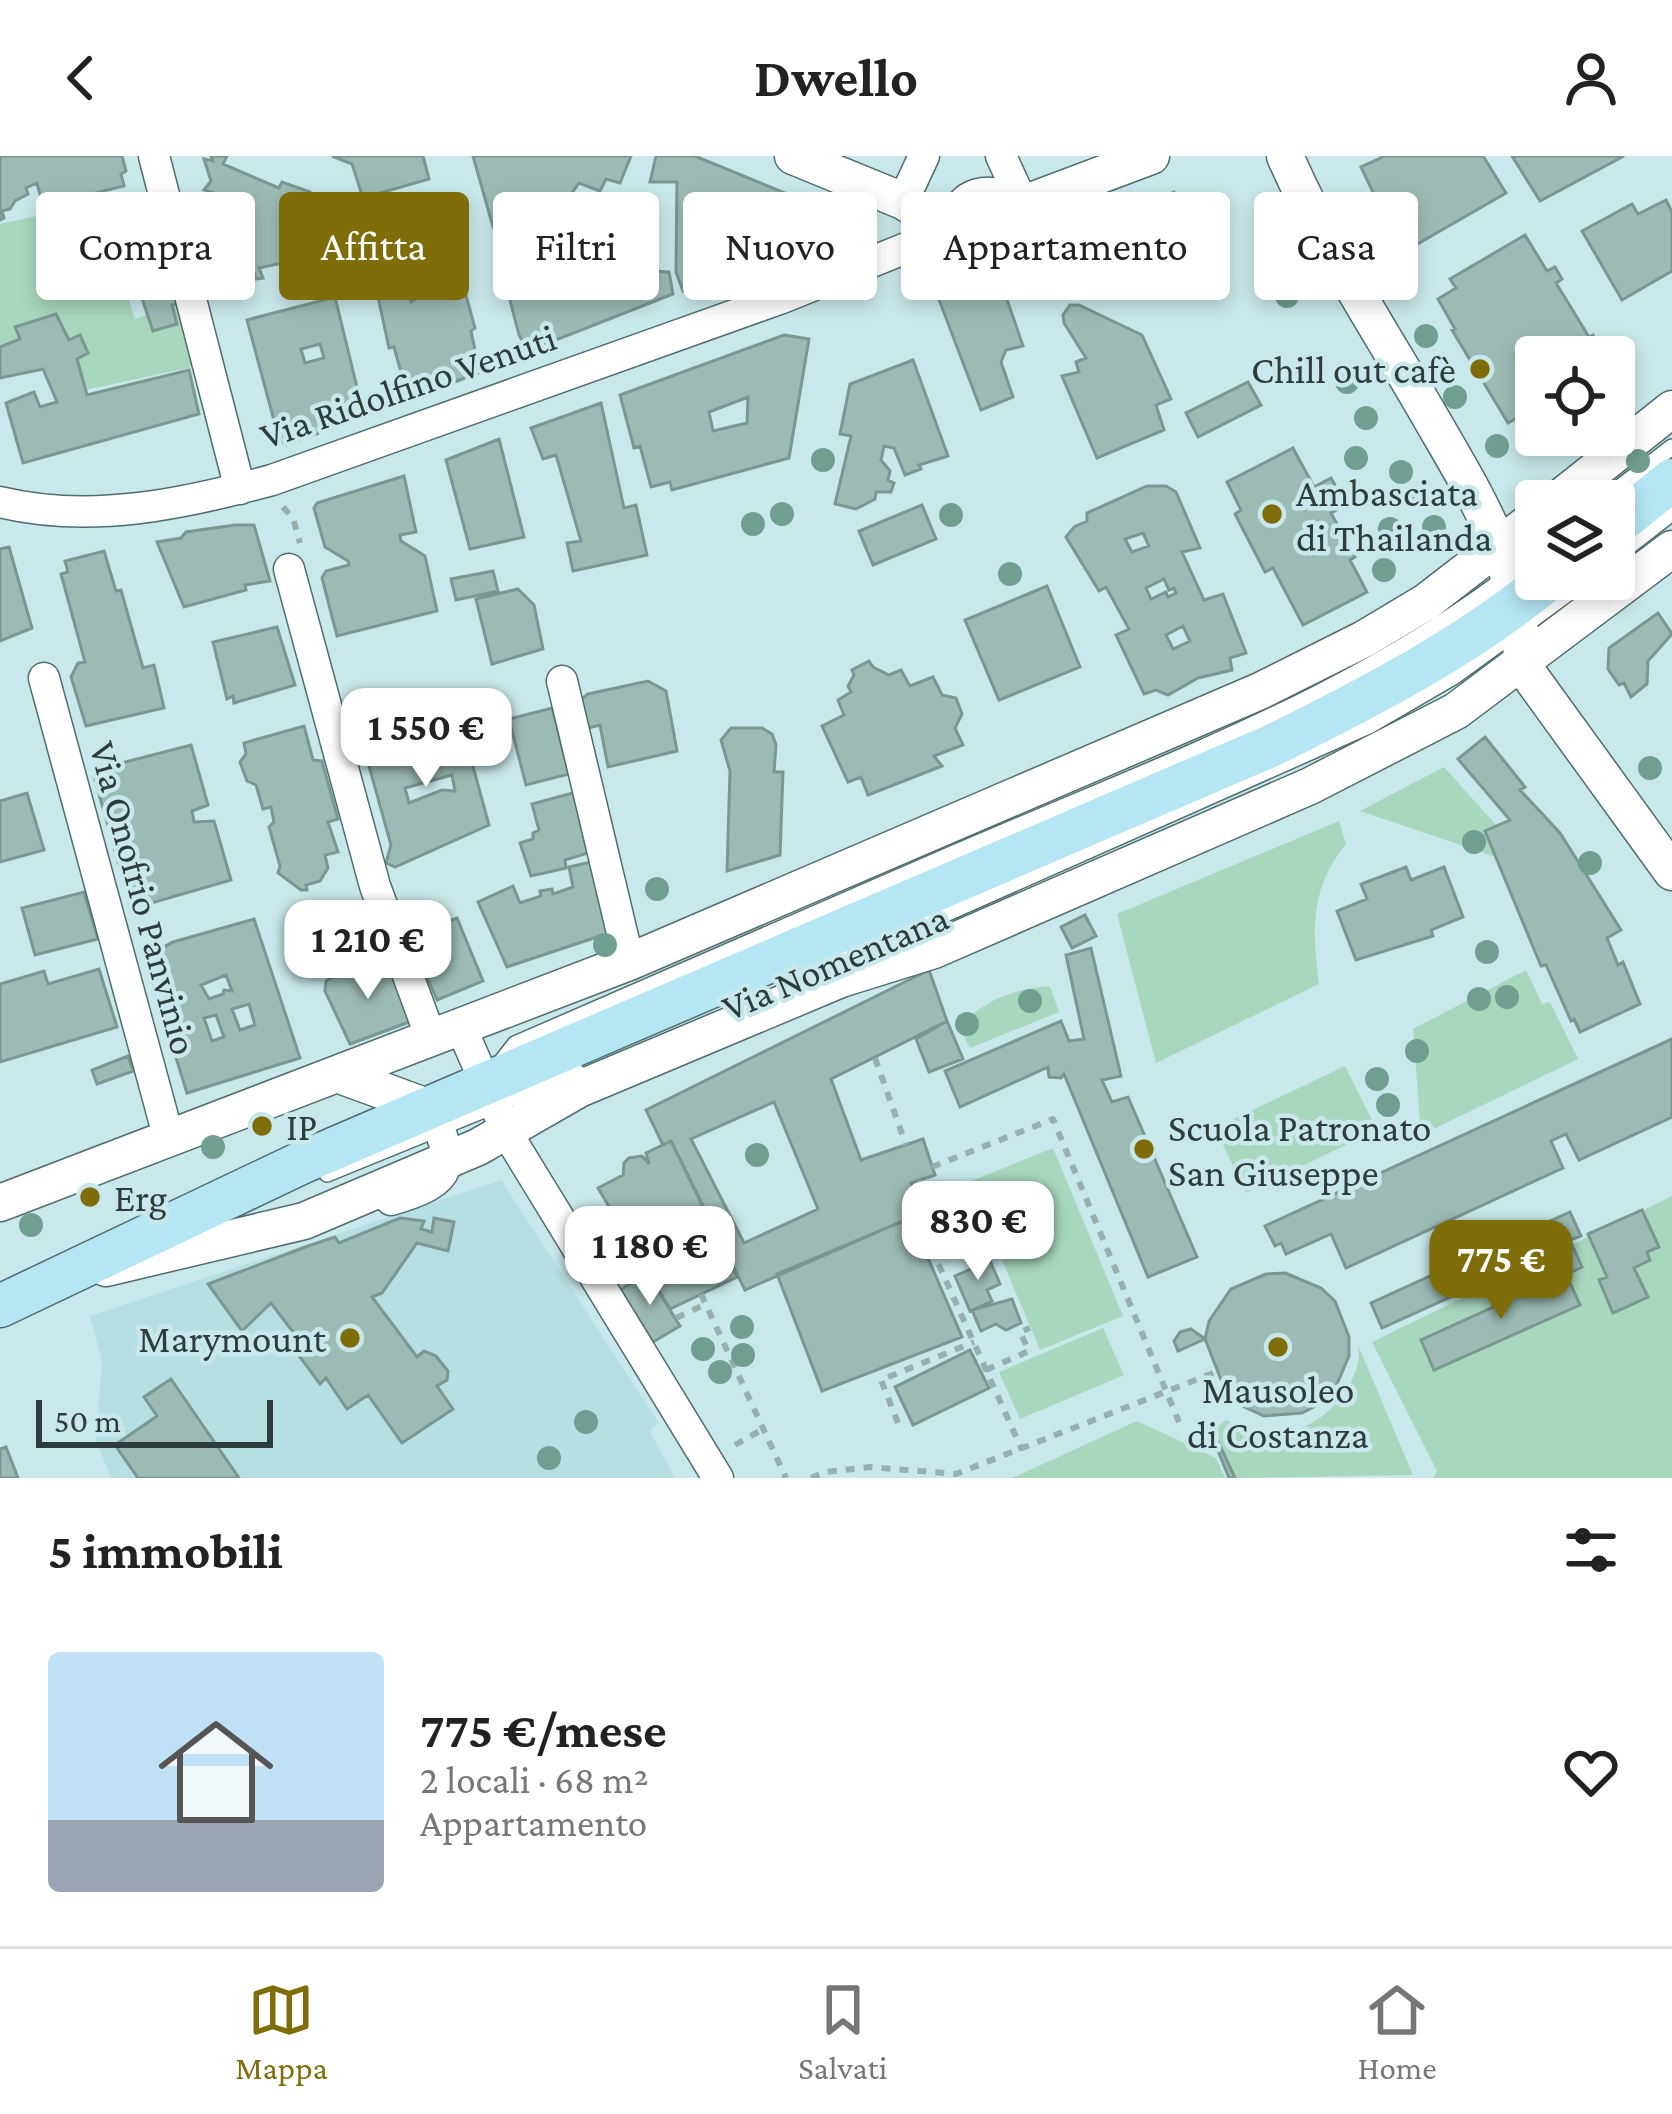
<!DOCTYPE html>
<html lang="it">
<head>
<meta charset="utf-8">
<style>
	:root { --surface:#fff; --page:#f2f2f2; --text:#222; --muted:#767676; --line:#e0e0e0; --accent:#7e6d09 }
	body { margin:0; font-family:"Crimson Pro",serif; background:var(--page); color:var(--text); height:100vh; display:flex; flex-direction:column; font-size:45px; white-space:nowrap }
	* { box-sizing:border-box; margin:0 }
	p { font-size:39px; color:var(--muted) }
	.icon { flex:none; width:66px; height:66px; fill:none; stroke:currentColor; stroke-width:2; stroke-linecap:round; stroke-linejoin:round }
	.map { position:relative; height:1322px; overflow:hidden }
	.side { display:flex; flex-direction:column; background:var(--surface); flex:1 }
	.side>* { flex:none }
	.guide { position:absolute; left:36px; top:36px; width:1602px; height:108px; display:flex; gap:24px }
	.controls { position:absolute; left:1515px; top:180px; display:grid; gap:24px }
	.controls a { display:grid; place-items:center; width:120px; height:120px; border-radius:12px; background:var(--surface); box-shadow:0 6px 18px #0003; font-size:60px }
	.scale { position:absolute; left:36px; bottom:30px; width:237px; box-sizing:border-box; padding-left:12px; border:6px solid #2f3c3d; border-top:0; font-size:33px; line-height:42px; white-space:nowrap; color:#2f3c3d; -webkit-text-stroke:9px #c9e8eb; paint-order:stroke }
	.price { position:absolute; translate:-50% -102px; padding:0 27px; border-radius:24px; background:#fff; color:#222; font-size:39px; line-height:78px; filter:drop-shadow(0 3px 6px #0008) }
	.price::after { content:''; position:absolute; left:50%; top:72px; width:36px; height:27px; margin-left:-18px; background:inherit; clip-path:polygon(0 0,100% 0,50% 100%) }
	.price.selected { background:var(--accent); color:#fff }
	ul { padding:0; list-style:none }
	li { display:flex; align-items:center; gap:36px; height:300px; padding:0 48px }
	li+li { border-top:3px solid var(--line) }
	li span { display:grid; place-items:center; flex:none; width:336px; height:240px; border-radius:12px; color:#555 }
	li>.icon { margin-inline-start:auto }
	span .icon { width:144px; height:144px; fill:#fffc; stroke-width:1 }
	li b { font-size:51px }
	h2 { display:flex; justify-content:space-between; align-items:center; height:144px; padding:0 48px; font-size:51px }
	.pill { padding:0 42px; border-radius:12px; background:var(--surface); box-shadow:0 6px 18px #0003; font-size:42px; line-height:108px }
	.pill.selected { background:var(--accent); color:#fff }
	header { display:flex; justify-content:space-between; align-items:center; height:156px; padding:0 48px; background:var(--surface); font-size:54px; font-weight:700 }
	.tabs { display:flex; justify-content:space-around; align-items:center; height:168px; border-top:3px solid var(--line); background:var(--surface); font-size:33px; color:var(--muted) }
	.tabs a { display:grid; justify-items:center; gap:6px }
	.tabs .selected { color:var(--accent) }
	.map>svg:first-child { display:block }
	.built { fill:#b5dfe2 }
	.green { fill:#a7d7bd }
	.building { fill:#9dbbb5; stroke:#7a9792; stroke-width:3; fill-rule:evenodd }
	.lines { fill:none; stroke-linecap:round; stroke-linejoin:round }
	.service-casing { stroke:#4f6c6f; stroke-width:18 }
	.minor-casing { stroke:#4f6c6f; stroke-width:33 }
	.tertiary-casing { stroke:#4f6c6f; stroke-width:39 }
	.secondary-casing { stroke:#4f6c6f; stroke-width:45 }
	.path { stroke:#96b0b2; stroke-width:6; stroke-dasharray:9 9; stroke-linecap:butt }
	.service { stroke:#fff; stroke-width:15 }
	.minor { stroke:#fff; stroke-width:30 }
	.tertiary { stroke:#fff; stroke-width:36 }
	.secondary { stroke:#b4e6f3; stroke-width:42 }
	.tree { fill:#709f91 }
	.poi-dot { fill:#7e6d09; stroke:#c9e8eb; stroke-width:4.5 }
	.labels { text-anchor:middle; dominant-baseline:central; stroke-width:9; stroke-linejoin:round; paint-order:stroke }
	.poi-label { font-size:39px; fill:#2f3c3d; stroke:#c9e8eb; text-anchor:start }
	.street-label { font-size:39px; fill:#2f3c3d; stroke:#c9e8eb }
</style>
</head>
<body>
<header><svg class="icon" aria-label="back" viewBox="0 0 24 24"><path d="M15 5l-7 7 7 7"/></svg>Dwello<svg class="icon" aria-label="person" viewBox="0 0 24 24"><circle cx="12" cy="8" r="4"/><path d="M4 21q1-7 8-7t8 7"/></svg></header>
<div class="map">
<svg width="1672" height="1322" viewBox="0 0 1672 1322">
	<rect width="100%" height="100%" fill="#c9e8eb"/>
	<!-- built -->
	<path class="built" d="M501,1024L658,1266L650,1276L675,1322H111L96,1284L102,1204L90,1160Z"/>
	<!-- green -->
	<path class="green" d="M97,47L135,163L184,146L202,209L85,234L69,185L0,204V68Z
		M1444,611L1497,670L1485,676L1496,701L1360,655Z
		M1339,665L1346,688C1310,732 1312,774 1319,828L1156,907L1117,758Z
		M1526,814L1542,848L1550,846L1578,903L1421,979L1413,873Z
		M1050,830L1059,856L970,892L959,871C984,844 1013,833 1050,830Z
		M1345,910L1377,974L1246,1037L1215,972Z
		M1053,992L1123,1160L1040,1194L969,1026Z
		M1672,1040V1322H1433L1437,1315L1372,1186Z
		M1103,1172L1124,1219L1020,1263L999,1216Z
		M1358,1189L1413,1319L1236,1322L1213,1274L1226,1264C1270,1287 1317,1279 1345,1235C1355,1220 1361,1207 1358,1189Z
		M1137,1265L1216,1302L1225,1322H1012Z"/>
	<!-- building -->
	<path class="building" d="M0,0H122L126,15L121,18L124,30L43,50L37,27L26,32L28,38L15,45L10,53L2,55L4,62L0,64Z
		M211,0H227L223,8L279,32L282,26L310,36L316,60L323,64L317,77L328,80L323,98L311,93L314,100L259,112L263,122L256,123L253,113L243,116L229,68L220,63L214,37L204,34L211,25L204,3L213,5Z
		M332,0H423L429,23L363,42L352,8Z
		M473,0H631L620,27L606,23L600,35L579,27L570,40L493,71Z
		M656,0H695L797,42L787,62L795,96L683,135L676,116L677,26H650Z
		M1385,0H1483L1506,37L1407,94L1387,66L1361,11Z
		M1512,0H1624L1540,45Z
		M1174,36L1184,59L1171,65L1191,112L1148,130L1141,113L1135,115L1128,98L1134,96L1127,78L1145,70L1137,52Z
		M1666,44L1672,56V115L1622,144L1582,75L1632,48L1638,58Z
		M147,48L156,84L168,81L170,89L160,92L171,135L181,133L184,146L172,149L177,168L153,175L133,116L119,119L103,59Z
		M439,77L454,96L475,172L471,175L477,203L482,202L486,214L402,246L397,229L404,227L394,191L389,192L372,113L379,109L377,91ZM423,121L428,141L421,139L411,146L406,129L410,123Z
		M609,79L622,111L638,104L640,112L651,108L653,115L669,116L673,138L528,195L519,179L503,117Z
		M1525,79L1547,115L1555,111L1562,123L1556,127L1589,181L1593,179L1606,201H1536V251L1508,267L1452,174L1455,173L1438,143L1456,132L1450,123Z
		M962,108L1001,126L1023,190L1006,194L1001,206L1013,241L981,254L930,120Z
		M335,141L364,260L287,289L279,283L247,164ZM320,188L324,202L305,207L301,193Z
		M1070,149H1079L1142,179L1171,243L1156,249L1164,274L1097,302L1062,220L1079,216L1076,206L1086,202L1064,167L1063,159Z
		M56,158L69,184L80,179L88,197L77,203L87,239L189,214L199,258L23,307L6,247L34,236L40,251L57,246L43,213L0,222V191L20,183L15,171Z
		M784,179L809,183L789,302L672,334L670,326L651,331L640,290L634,292L620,239ZM748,241L747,267L713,275L709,256Z
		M913,204L948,300L919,309L921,313L905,319L894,292L884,290L881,304L890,315L888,324L894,327L891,336H876L875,343L856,353L835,348L851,280L840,278L850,228Z
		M1248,226L1261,249L1198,281L1186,257Z
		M601,247L624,352L636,349L647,399L573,415L567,387L581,385L556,299L543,303L531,272Z
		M499,283L524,381L470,393L446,304Z
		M1293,292L1314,331L1331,322L1346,349L1331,357L1355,401L1350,404L1367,436L1303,469L1273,412L1265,416L1235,358L1241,354L1227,326Z
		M404,320L416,376L400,379L401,385L425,400L437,455L337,480L322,422L326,415L349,409L348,405L325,391L314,352L317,347Z
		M1147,330H1166L1176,336L1200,392L1182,396L1204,444L1223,438L1246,497L1230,502L1232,514L1198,522L1168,539L1156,534L1144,538L1116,479L1129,473L1106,431L1099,435L1066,381L1074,371L1087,365V357ZM1143,377L1149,390L1132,396L1125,383ZM1164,423L1169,434L1174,432L1176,437L1168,441L1166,436L1151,443L1146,432ZM1183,470L1190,485L1173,493L1166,479Z
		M922,349L936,383L873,409L859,375Z
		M235,369H254L270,425L245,429L246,434L184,451L157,386L181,382L186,376Z
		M9,391L32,472L0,485V393Z
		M104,395L116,435L121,434L143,512L154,509L164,552L86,570L71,521L78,507L85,506L61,418L68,416L65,405Z
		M493,415L498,435L456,444L451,423Z
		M1047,430L1080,511L999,544L965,464Z
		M518,433L534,449L543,493L492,508L476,443Z
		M1658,457L1672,478L1648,505L1647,528L1631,541L1624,527L1619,529L1608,513L1609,492Z
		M277,471L295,529L234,547L233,540L227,543L213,486Z
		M869,505L873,511L889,519L901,514L910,530L933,521L942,539L956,542L962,558L955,572L963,589L934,600L942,610L868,639L861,621L848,626L822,570L844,559L838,544L851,536L848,530L854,519L852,514Z
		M648,525L666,535L677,595L608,611L600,569L581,574L573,549L588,538Z
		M552,552L569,618L526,629L509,563Z
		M464,562L469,572L463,574L489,669L395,711L386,707L391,689L364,592ZM452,619L455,635L442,634L409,647L405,632Z
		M304,570L313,604L322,605L338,663L328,666L338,696L325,699L328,712L320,725L306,729L307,734H301L278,717L280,710L269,671L274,666L271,651L263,653L256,629L247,625L240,606L246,598L244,587Z
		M731,572H762L772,578L776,589L774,616H783L780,699L727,715L730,615L721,584Z
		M1485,581L1525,631L1520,634L1560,677L1621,774L1607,782L1618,809L1623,806L1640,848L1580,876L1574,863L1571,865L1546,809L1541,810L1485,675L1510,664L1458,603Z
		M191,589L208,649L192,655L194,666L214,665L231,724L131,753L94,620L98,613Z
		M576,636L591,696L565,704L566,712L531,720L520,687L533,683V677L539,674L532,648Z
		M27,637L44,694L0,706V645Z
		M591,706L612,776L507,811L478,746L513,730L520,747L541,740L540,735L552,733L553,738L573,731L569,711Z
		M1406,711L1411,724L1444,711L1463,761L1431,774L1433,780L1356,804L1337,755L1367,743L1361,728Z
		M84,736L98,783L35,799L22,752Z
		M432,747L439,751L445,766L457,762L483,825L437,844L411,783L425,777L415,756L431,752Z
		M1085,759L1096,780L1072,792L1061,771Z
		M254,763L300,902L187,937L145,801L173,786ZM226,819L232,835L224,834L223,838L209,843L201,829ZM249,848L255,869L240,874L232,853ZM216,859L224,881L212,885L204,862Z
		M1091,792L1121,920L1102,924L1112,946L1128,941L1197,1101L1148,1121L1064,918L1061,922L1049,921L1048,911L960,951L945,915L1061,865L1069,885L1084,883L1066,799Z
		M391,805L412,865L350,888L325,835L326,825L337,818H353Z
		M99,813L117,871L0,906V828L44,815L48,828Z
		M929,814L947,865L831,923L861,1004L923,983L935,1019L911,1027L927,1068L908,1075L903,1065L745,1134L671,985L663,989L646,954ZM774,946L818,1053L744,1087L691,983Z
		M947,865L963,903L929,916L916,883Z
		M1672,883V961L1579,1004L1566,978L1551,985L1563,1012L1346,1112L1331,1078L1286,1098L1281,1087L1275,1090L1265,1070Z
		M128,900L133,915L97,928L92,914Z
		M671,985L737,1121L670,1153L598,1032L623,1019L624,1007L629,1002L642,1000L649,1008L646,997Z
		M1642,1054L1659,1091L1647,1096L1650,1104L1634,1112L1648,1141L1613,1157L1599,1124L1607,1121L1588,1078Z
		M1570,1056L1581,1080L1570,1084L1582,1111L1563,1120L1552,1095L1382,1172L1371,1147Z
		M400,1062L424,1065L421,1073L432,1076L434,1062L454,1066L448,1095L417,1087L382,1137L372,1141L417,1201L424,1195L436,1200L448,1215L447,1224L437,1230L453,1253L402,1287L368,1239L347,1253L326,1222L320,1228L285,1181L293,1176L271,1147L242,1175L208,1128L308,1090L335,1081L339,1087Z
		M903,1065L908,1075L915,1072L962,1181L822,1235L777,1118Z
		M987,1098L1000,1128L987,1134L992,1145L970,1155L955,1120L980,1109L977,1102Z
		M647,1117L680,1170L653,1186L620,1134Z
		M1285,1117L1321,1132L1335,1145L1349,1181V1200L1334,1235L1319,1248L1302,1257L1264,1260L1229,1244L1205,1183L1209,1165L1231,1133L1266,1118Z
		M1566,1118L1580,1149L1434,1214L1421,1184Z
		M1012,1143L1021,1167L1006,1174L996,1168L981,1175L972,1154Z
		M1191,1173L1205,1183L1178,1195L1174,1185L1180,1176Z
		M970,1194L989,1232L913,1269L895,1231Z
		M171,1223L239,1322H138L115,1289L157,1260L144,1241Z
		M1206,1265L1210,1268L1235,1322H1229Z
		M6,1291L18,1322H0V1293Z"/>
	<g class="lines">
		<!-- service casing -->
		<g class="service-casing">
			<path id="service" d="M1602,345L1672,291
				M1614,402L1672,357
				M826,811L1369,570L1455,520L1588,423
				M501,906L515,888C682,815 848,742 1015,671C1199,593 1379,525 1536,398
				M327,1018L577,916"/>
		</g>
		<!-- minor casing -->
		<g class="minor-casing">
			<path id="minor" d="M154,0L240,333
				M1001,0L1023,48
				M903,45L924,0
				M0,346C91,368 184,348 272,324L782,142L951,74C959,32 989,29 1023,48
				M289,413L375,730L431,882
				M44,522L169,983
				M562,525L629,806
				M461,871L507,977L718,1322
				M391,1044C454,1026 458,1010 430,952"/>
		</g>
		<!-- tertiary casing -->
		<g class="tertiary-casing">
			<path id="tertiary" d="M793,0L903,45L951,74L991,67L1023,48L1151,0
				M1285,0C1325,92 1382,177 1432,264C1480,347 1521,411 1522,509
				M1556,345L1672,253
				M1522,509L1672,716
				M337,918L430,952
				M0,1047L629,806L1260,535L1364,483L1426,446L1536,361
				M106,1112L304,1065L478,991L579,933L841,823L934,794L1310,630L1456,555L1672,393"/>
		</g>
		<!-- secondary casing -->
		<g class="secondary-casing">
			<path id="secondary" d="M1614,371L1672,324
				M0,1150L303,1006L1273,589C1370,541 1465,492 1549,423"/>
		</g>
		<!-- path -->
		<path class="path" d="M283,351L293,362L300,387
			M875,902L906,989
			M932,1011L1053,963L1179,1266
			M919,1024L936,1074L930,1089L1022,1294
			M701,1138L786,1322
			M676,1162L706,1148
			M986,1214L1029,1195L1020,1176L1030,1172
			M898,1267L881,1224L974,1186
			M735,1289L763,1273
			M811,1322L825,1316L870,1311L956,1318L1216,1216"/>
		<!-- service -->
		<use href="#service" class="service"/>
		<!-- minor -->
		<use href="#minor" class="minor"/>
		<!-- tertiary -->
		<use href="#tertiary" class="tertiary"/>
		<!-- secondary -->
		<use href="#secondary" class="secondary"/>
	</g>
	<!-- trees -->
	<g class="tree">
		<circle cx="1189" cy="69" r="12"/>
		<circle cx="1285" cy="74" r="12"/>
		<circle cx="1378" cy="116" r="12"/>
		<circle cx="1287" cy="140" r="12"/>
		<circle cx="1426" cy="180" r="12"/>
		<circle cx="1347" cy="226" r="12"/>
		<circle cx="1455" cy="241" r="12"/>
		<circle cx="1366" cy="262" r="12"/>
		<circle cx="1497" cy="290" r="12"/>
		<circle cx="1356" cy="302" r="12"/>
		<circle cx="823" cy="304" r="12"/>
		<circle cx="1638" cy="305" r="12"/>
		<circle cx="1401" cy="316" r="12"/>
		<circle cx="1418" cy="341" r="12"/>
		<circle cx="782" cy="358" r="12"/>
		<circle cx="951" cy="359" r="12"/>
		<circle cx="753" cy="368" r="12"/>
		<circle cx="1434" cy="371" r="12"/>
		<circle cx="1390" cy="373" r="12"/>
		<circle cx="1384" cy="414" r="12"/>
		<circle cx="1010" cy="418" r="12"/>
		<circle cx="1650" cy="612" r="12"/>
		<circle cx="1474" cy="686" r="12"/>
		<circle cx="1590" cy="707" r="12"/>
		<circle cx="657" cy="733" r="12"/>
		<circle cx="605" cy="789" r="12"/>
		<circle cx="1487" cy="796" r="12"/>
		<circle cx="1507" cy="841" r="12"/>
		<circle cx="1479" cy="843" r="12"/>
		<circle cx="1030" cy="845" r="12"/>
		<circle cx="967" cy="868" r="12"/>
		<circle cx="1417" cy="895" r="12"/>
		<circle cx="1377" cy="923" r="12"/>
		<circle cx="1388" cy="949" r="12"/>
		<circle cx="213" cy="991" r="12"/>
		<circle cx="757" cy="999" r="12"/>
		<circle cx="31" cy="1069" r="12"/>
		<circle cx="742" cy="1171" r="12"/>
		<circle cx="703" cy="1193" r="12"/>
		<circle cx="743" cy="1199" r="12"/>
		<circle cx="720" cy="1216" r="12"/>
		<circle cx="586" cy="1266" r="12"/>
		<circle cx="549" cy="1302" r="12"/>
	</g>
	<!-- markers -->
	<g class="poi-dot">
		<circle cx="1480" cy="213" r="12"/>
		<circle cx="1272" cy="358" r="12"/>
		<circle cx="262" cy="970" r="12"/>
		<circle cx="1144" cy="993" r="12"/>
		<circle cx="90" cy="1041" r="12"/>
		<circle cx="350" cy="1182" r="12"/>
		<circle cx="1278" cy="1191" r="12"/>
	</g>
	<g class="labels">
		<!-- poi labels -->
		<g class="poi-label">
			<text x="1456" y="213" text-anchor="end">Chill out cafè</text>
			<text x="1296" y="336">Ambasciata<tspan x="1296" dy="45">di Thailanda</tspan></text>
			<text x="286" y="970">IP</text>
			<text x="1168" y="971">Scuola Patronato<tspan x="1168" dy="45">San Giuseppe</tspan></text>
			<text x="114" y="1041">Erg</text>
			<text x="326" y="1182" text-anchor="end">Marymount</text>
			<text x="1278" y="1233" text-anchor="middle">Mausoleo<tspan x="1278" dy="45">di Costanza</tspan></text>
		</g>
		<!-- street labels -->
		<g class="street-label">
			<text transform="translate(408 230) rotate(-19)">Via Ridolfino Venuti</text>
			<text transform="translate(144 742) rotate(75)">Via Onofrio Panvinio</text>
			<text transform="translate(835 806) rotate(-23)">Via Nomentana</text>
		</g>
	</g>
</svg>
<div class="controls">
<a><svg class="icon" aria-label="locate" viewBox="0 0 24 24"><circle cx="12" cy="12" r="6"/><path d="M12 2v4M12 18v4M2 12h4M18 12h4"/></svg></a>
<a><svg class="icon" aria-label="layers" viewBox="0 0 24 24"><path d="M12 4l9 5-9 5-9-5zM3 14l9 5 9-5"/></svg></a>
</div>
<div class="scale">50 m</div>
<b class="price" style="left:426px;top:634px">1 550 €</b>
<b class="price" style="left:368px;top:846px">1 210 €</b>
<b class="price" style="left:978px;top:1127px">830 €</b>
<b class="price" style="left:650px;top:1152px">1 180 €</b>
<b class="price selected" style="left:1501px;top:1166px">775 €</b>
<div class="guide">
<a class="pill">Compra</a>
<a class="pill selected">Affitta</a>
<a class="pill">Filtri</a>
<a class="pill">Nuovo</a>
<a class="pill">Appartamento</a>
<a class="pill">Casa</a>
</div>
</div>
<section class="side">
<h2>5 immobili<svg class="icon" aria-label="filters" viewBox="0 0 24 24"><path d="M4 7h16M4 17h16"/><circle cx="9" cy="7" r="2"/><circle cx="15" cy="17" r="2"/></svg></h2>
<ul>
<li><span style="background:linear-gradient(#bfe0f5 70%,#9aa5b1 0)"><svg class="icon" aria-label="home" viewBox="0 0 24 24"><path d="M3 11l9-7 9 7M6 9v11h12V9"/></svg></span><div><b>775 €/mese</b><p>2 locali · 68 m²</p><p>Appartamento</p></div><svg class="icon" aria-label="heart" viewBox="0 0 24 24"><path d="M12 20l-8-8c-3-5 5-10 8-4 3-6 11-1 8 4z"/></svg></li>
</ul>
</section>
<nav class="tabs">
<a class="selected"><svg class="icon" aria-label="map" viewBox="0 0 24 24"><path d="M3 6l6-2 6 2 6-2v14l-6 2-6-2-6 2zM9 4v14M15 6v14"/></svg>Mappa</a>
<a><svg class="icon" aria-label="saved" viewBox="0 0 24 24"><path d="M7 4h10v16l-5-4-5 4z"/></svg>Salvati</a>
<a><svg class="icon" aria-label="home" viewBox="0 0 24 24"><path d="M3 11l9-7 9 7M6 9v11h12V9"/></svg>Home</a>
</nav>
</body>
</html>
